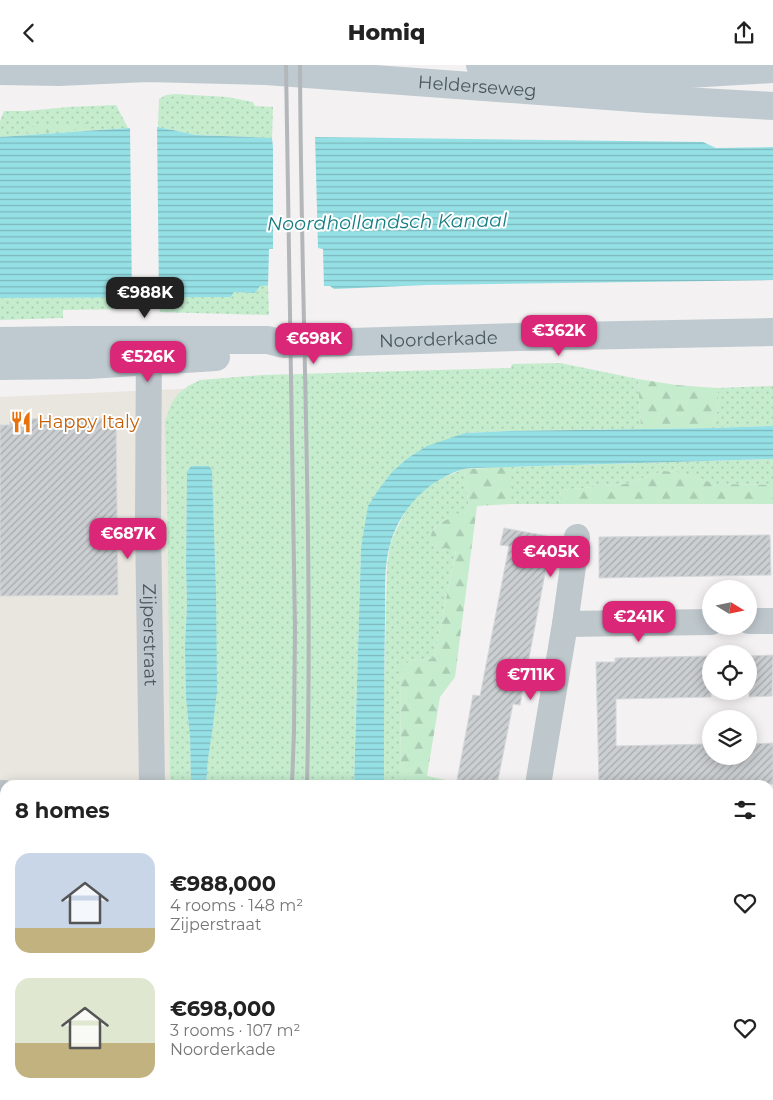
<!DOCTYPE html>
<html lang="en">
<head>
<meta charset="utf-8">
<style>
	:root { --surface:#fff; --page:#f2f2f2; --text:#222; --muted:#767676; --accent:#db2777 }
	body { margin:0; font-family:Montserrat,sans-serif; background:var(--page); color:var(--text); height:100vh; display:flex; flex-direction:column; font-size:19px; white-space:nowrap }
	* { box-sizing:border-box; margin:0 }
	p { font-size:16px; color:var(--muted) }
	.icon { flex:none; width:28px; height:28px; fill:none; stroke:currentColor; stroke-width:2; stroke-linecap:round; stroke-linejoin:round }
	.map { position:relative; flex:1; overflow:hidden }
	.drawer { position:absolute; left:0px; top:715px; width:774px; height:320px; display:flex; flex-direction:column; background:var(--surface); border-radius:15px 15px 0 0; box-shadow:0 2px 12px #0003 }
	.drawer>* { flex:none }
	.needle { width:32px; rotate:100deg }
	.buttons { position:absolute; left:702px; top:515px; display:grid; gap:10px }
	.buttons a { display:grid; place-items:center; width:55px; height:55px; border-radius:50%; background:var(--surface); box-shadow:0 2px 12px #0003; font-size:25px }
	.price { position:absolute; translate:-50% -42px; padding:0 11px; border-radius:10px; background:var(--accent); color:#fff; font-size:16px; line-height:32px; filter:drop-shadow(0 1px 2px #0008) }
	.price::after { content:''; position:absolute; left:50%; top:30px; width:15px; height:11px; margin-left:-8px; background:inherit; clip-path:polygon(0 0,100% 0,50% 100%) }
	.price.active { background:#222; color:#fff }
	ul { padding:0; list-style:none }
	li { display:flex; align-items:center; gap:15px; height:125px; padding:0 15px }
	li span { display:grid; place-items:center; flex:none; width:140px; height:100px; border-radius:15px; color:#555 }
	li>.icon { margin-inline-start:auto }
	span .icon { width:60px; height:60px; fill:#fffc; stroke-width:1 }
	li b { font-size:21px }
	h2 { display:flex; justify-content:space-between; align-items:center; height:60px; padding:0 15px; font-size:21px }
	header { display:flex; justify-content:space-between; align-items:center; height:65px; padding:0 15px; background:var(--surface); font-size:22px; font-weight:800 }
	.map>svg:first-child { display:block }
	.commercial { fill:#e9e5df }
	.grass { fill:url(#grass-dots) }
	.forest { fill:url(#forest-firs) }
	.water { fill:url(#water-rules) }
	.pier { fill:#f3f1f1 }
	.building { fill:url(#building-hatch); stroke:#d5d8db }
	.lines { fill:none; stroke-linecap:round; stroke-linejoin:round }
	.lane { stroke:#bec7cc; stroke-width:12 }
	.street { stroke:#bec7cc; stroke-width:26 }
	.secondary { stroke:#becad0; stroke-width:28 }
	.rail { stroke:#b3b7ba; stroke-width:4 }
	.labels { text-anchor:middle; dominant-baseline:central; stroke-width:4; stroke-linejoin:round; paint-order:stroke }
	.street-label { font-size:18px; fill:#4a575d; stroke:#fff }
	.food-label { font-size:18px; fill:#c56008; stroke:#fff; text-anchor:start }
	.water-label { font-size:19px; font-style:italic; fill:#177d83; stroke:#fff }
</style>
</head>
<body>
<header><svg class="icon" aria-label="back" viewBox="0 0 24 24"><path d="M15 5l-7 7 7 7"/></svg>Homiq<svg class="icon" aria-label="share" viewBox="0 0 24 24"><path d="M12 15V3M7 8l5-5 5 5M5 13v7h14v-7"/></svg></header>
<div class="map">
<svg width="773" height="1035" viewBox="0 0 773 1035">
	<defs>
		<pattern id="grass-dots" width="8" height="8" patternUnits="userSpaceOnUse" patternTransform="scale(1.25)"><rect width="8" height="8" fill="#c4eccd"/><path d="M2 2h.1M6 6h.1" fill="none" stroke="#aaccb2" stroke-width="1.8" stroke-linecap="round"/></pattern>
		<pattern id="forest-firs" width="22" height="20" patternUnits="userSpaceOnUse" patternTransform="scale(1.25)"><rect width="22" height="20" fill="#c4eccd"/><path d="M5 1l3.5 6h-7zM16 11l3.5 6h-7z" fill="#aaccb2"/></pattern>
		<pattern id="water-rules" width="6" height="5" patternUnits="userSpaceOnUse" patternTransform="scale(1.25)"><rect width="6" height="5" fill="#95e0e5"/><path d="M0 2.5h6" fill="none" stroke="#7cb8bd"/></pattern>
		<pattern id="building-hatch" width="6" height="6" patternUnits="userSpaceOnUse" patternTransform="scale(1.25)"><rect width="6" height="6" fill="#cbcfd2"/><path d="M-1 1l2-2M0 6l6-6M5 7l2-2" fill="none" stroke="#a7abae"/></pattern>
	</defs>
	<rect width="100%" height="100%" fill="#f3f1f1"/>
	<!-- commercial -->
	<path class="commercial" d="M225,322L223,720H5V1030H221V1035H0V332Z"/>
	<!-- grass -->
	<path class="grass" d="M175,29L227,32L253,37L255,41L273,42L272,73L196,70L158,62L159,34L166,30Z
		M116,40L128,63L0,72V56L4,46H26L69,42Z
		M268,220L269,250L160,247L159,232H231L234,227L255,228L260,221Z
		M129,232L131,244L63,245V253L0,255V233Z
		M560,298L638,314L641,364L509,366L465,368L361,483L354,720H206L208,694L212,668L216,525L212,405L209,401H191L187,407L186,502L187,538L185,581L186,633L190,672L191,720H170L168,469L165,357L171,339L178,329L188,321L200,315L263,310L511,303L512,299Z
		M773,321V361L712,363L719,341L717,323Z
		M773,394V420L717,419L676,407L663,406L626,419L561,425L559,439H511V402Z
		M464,404L469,444L442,457L434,463L431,479L456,485L434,593L410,596L401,603L400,720H384V624L387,501L390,480L396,465L409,440L423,426L440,414Z
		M207,1030H346L345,1035H207Z"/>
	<!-- forest -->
	<path class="forest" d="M86,58L90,64L27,68L31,62Z
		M638,314L676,320L717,323L719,341L712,363L641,364Z
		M511,402V439L477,441L455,612L440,632L427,711L470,720H400L401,603L410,596L434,593L456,486L431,479C431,474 430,468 434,464C439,457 460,448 469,444L464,404Z
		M663,406L676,407L717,419L773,420V439H559L561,425L626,419Z
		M384,1030H422V1035H384Z"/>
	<!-- water -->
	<path class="water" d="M158,62L196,70L272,73L274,91L315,90V72L703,77L716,83L773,82V215L427,220L334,224L330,221H315L316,197H275L276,220L260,221L255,228L234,227L231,232L0,233V72L128,63Z
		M773,361V394L479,403C474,403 469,403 464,404C428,414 399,445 390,480C383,504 386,531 385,556C384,611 384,665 384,720H354L361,483L368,441L379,424L392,407L408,393L427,381L465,368L509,366L712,363Z
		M191,401H209L212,405L216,525L217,626L212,668L208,694L206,720H191L190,672L186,633L185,581L187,538L186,502L187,407Z
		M346,1030H384V1035H345Z"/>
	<!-- pier -->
	<path class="pier" d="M157,60L159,234H132L130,61Z
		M314,70H315L318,183L323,184L324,223H315L313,222L314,199L277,200V208L279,210V221L277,223H268L269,184H273V71L275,73L276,88H313V72Z"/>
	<!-- building -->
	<path class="building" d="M116,353L118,530L0,531V360H10V354Z
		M504,463L552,472L520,640L513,639L497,720H482L457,715L473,630L480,631L509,481L500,480Z
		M770,470L771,510L599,513V472Z
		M773,590L772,631L749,632V591Z
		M711,591V632L616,634V681L711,679V691H749V679L773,678V719L599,720L596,597H615V593Z"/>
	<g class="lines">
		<!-- lane -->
		<path class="lane" d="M0,721H5
			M0,905H5"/>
		<!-- street -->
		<g class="street">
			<path id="s1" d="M149,274L148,459L152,720"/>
			<path d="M749,556H773"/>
			<path d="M565,559L711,557"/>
			<path d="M538,720L565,559L577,472"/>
			<path d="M769,763H773"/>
			<path d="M769,981H773"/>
			<path d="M152,1035V1030"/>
			<path d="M559,1035L560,1030"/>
		</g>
		<!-- secondary -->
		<g class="secondary">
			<path d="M480,0L671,10L773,4"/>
			<path id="s2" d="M0,6L59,7L147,3L266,6L648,34L773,41"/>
			<path id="s3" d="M0,276L73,275H268L283,279L520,272L773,267"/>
			<path d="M0,301L88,300L216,292"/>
		</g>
		<!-- rail -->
		<path class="rail" d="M286,0L295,563L294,667L292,720
			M300,0C301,240 313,480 307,720
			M278,1035V1030
			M291,1035V1030"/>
	</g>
	<!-- icons -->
	<defs>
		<g id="restaurant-bare" transform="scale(1.725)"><path d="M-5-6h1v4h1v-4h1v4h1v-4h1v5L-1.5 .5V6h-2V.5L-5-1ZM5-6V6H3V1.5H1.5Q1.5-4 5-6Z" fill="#e8710a" stroke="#fff" stroke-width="2.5" paint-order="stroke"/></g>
	</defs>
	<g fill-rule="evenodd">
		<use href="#restaurant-bare" x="21" y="357"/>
	</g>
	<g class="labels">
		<!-- street labels -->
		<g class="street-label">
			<text stroke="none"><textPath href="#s2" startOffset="478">Helderseweg</textPath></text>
			<text stroke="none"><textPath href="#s3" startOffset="439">Noorderkade</textPath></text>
			<text stroke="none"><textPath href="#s1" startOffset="296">Zijperstraat</textPath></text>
		</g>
		<!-- food labels -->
		<g class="food-label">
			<text x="38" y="357">Happy Italy</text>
		</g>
		<!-- water labels -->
		<g class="water-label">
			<text transform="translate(387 157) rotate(-1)">Noordhollandsch Kanaal</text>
		</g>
	</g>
</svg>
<div class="buttons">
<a><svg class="needle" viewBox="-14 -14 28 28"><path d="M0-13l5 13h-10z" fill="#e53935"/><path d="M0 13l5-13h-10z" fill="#767676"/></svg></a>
<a><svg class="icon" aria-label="locate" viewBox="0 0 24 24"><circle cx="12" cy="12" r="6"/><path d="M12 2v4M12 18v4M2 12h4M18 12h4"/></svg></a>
<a><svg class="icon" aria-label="layers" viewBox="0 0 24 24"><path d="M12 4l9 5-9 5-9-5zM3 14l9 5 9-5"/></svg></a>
</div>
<b class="price active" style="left:145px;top:254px">€988K</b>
<b class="price" style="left:559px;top:292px">€362K</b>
<b class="price" style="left:314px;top:300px">€698K</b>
<b class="price" style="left:148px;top:318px">€526K</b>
<b class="price" style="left:128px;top:495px">€687K</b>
<b class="price" style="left:551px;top:513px">€405K</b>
<b class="price" style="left:639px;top:578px">€241K</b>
<b class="price" style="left:531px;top:636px">€711K</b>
<section class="drawer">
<h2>8 homes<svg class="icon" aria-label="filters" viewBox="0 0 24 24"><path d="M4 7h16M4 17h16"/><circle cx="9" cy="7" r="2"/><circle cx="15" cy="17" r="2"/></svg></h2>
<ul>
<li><span style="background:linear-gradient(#c9d6e8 75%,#c2b280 0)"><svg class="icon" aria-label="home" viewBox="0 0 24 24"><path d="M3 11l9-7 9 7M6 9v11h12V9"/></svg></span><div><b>€988,000</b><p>4 rooms · 148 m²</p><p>Zijperstraat</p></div><svg class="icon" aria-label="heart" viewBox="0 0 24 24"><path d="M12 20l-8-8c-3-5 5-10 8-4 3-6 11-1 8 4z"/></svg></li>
<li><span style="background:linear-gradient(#dfe7d0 65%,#c2b280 0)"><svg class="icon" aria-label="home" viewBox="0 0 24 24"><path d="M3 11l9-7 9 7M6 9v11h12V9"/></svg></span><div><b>€698,000</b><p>3 rooms · 107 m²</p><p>Noorderkade</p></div><svg class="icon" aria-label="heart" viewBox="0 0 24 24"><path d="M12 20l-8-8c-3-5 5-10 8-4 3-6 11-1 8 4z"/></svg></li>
</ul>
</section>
</div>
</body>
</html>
